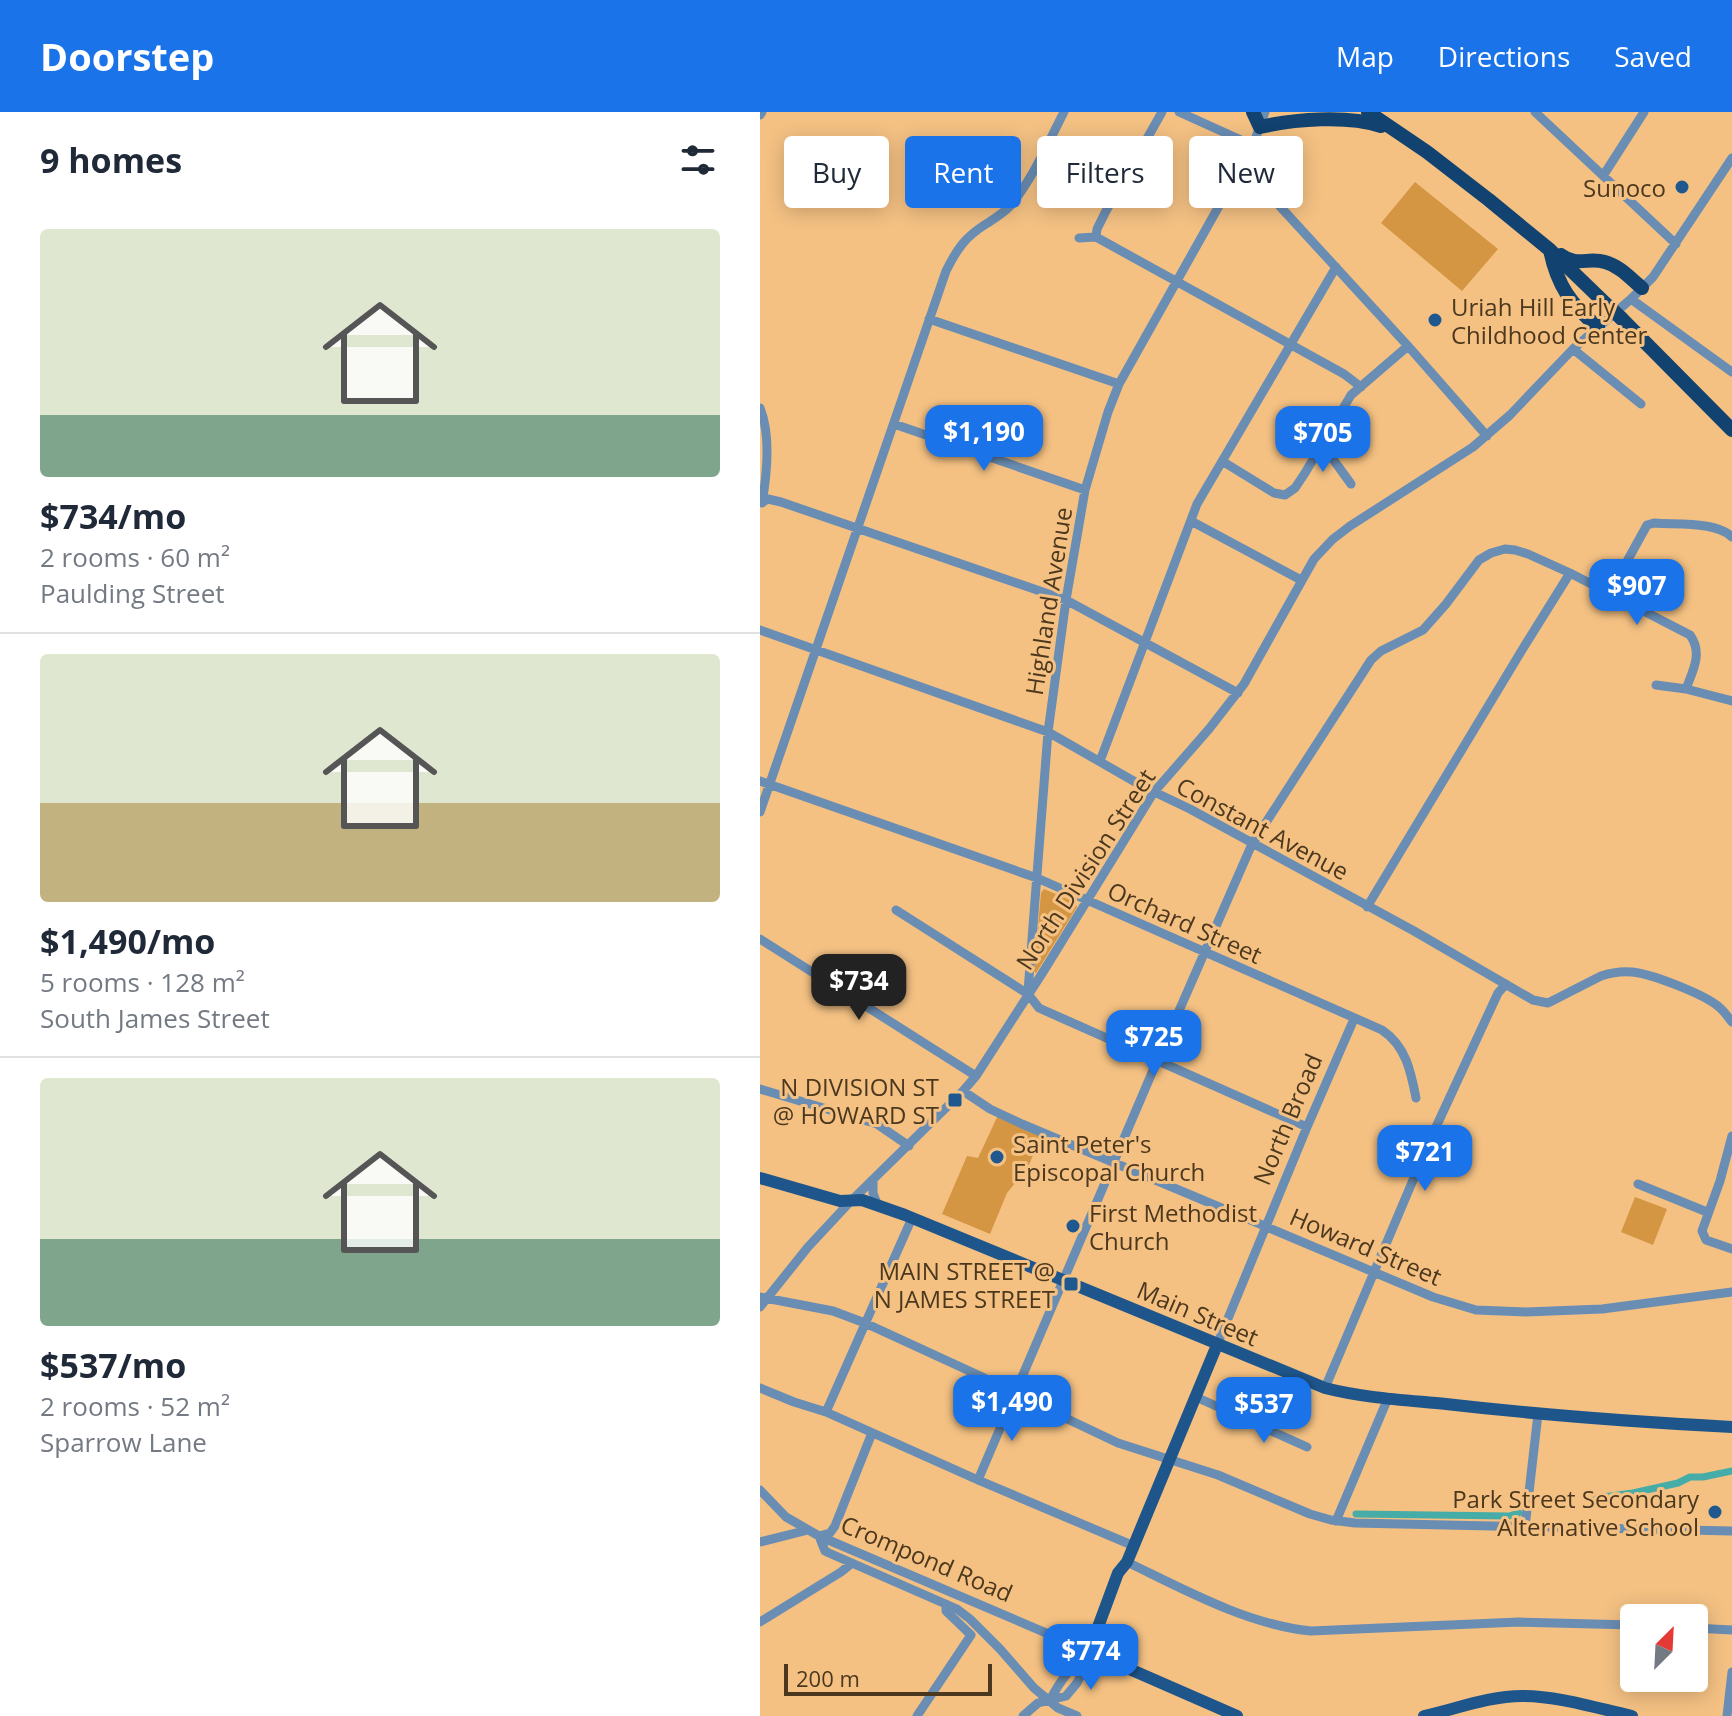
<!DOCTYPE html>
<html lang="en">
<head>
<meta charset="utf-8">
<style>
	:root { --surface:#fff; --page:#f6f6f7; --text:#1f2937; --muted:#747a83; --line:#e0e1e3; --accent:#1a73e8 }
	body { margin:0; font-family:"Open Sans",sans-serif; background:var(--page); color:var(--text); height:100vh; display:flex; flex-direction:column; font-size:30px; white-space:nowrap }
	* { box-sizing:border-box; margin:0 }
	p { font-size:26px; color:var(--muted) }
	.icon { flex:none; width:44px; height:44px; fill:none; stroke:currentColor; stroke-width:2; stroke-linecap:round; stroke-linejoin:round }
	.map { position:relative; flex:1; overflow:hidden }
	.panel { display:flex; flex-direction:column; background:var(--surface); width:760px }
	.panel>* { flex:none }
	.top-card { position:absolute; left:24px; top:24px; width:760px; height:72px; display:flex; gap:16px }
	.needle { width:52px; rotate:24deg }
	.controls { position:absolute; left:860px; top:1492px; display:grid; gap:16px }
	.controls a { display:grid; place-items:center; width:88px; height:88px; border-radius:8px; background:var(--surface); box-shadow:0 4px 20px #0003; font-size:40px }
	.scale { position:absolute; left:24px; bottom:20px; width:208px; box-sizing:border-box; padding-left:8px; border:4px solid #4c381e; border-top:0; font-size:22px; line-height:28px; white-space:nowrap; color:#4c381e; -webkit-text-stroke:6px #f4c183; paint-order:stroke }
	.price { position:absolute; translate:-50% -68px; padding:0 18px; border-radius:16px; background:var(--accent); color:#fff; font-size:26px; line-height:52px; filter:drop-shadow(0 2px 4px #0008) }
	.price::after { content:''; position:absolute; left:50%; top:48px; width:24px; height:18px; margin-left:-12px; background:inherit; clip-path:polygon(0 0,100% 0,50% 100%) }
	.price.active { background:#222; color:#fff }
	ul { padding:0; list-style:none }
	li { display:grid; align-content:center; gap:16px; height:424px; padding:0 40px }
	li+li { border-top:2px solid var(--line) }
	li span { display:grid; place-items:center; height:248px; border-radius:8px; color:#555 }
	li>.icon { margin-inline-start:auto }
	span .icon { width:144px; height:144px; fill:#fffc; stroke-width:1 }
	li b { font-size:34px }
	h2 { display:flex; justify-content:space-between; align-items:center; height:96px; padding:0 40px; font-size:34px }
	.tag { padding:0 28px; border-radius:8px; background:var(--surface); box-shadow:0 4px 20px #0003; font-size:28px; line-height:72px }
	.tag.active { background:var(--accent); color:#fff }
	header { display:flex; align-items:center; gap:48px; box-sizing:border-box; height:112px; padding:0 40px; background:var(--accent); color:#fff }
	header strong { font-size:38px }
	nav { display:flex; gap:44px; margin-inline-start:auto; font-size:28px }
	main { display:flex; flex:1; min-height:0 }
	.map>svg:first-child { display:block }
	.green { fill:#d49643 }
	.lines { fill:none; stroke-linecap:round; stroke-linejoin:round }
	.canal { stroke:#46aca7; stroke-width:7 }
	.minor { stroke:#6a8db3; stroke-width:9 }
	.major { stroke:#1e568c; stroke-width:12 }
	.highway { stroke:#124270; stroke-width:14 }
	.highway-bridge { stroke:#124270; stroke-width:14 }
	.poi-dot { fill:#1f588f; stroke:#f4c183; stroke-width:3 }
	.labels { text-anchor:middle; dominant-baseline:central; stroke-width:6; stroke-linejoin:round; paint-order:stroke }
	.poi-label { font-size:24px; fill:#4c381e; stroke:#f4c183; text-anchor:end }
	.street-label { font-size:24px; fill:#4c381e; stroke:#f4c183 }
</style>
</head>
<body>
<header>
<strong>Doorstep</strong>
<nav><a>Map</a><a>Directions</a><a>Saved</a></nav>
</header>
<main>
<section class="panel">
<h2>9 homes<svg class="icon" aria-label="filters" viewBox="0 0 24 24"><path d="M4 7h16M4 17h16"/><circle cx="9" cy="7" r="2"/><circle cx="15" cy="17" r="2"/></svg></h2>
<ul>
<li><span style="background:linear-gradient(#dfe7d0 75%,#7fa58c 0)"><svg class="icon" aria-label="home" viewBox="0 0 24 24"><path d="M3 11l9-7 9 7M6 9v11h12V9"/></svg></span><div><b>$734/mo</b><p>2 rooms · 60 m²</p><p>Paulding Street</p></div></li>
<li><span style="background:linear-gradient(#dfe7d0 60%,#c2b280 0)"><svg class="icon" aria-label="home" viewBox="0 0 24 24"><path d="M3 11l9-7 9 7M6 9v11h12V9"/></svg></span><div><b>$1,490/mo</b><p>5 rooms · 128 m²</p><p>South James Street</p></div></li>
<li><span style="background:linear-gradient(#dfe7d0 65%,#7fa58c 0)"><svg class="icon" aria-label="home" viewBox="0 0 24 24"><path d="M3 11l9-7 9 7M6 9v11h12V9"/></svg></span><div><b>$537/mo</b><p>2 rooms · 52 m²</p><p>Sparrow Lane</p></div></li>
</ul>
</section>
<div class="map">
<svg width="972" height="1604" viewBox="0 0 972 1604">
	<rect width="100%" height="100%" fill="#f4c183"/>
	<!-- green -->
	<path class="green" d="M655,70L738,137L702,179L621,111Z
		M284,777L315,790L317,795L276,861L274,859L281,781Z
		M239,1001L282,1023L268,1055L247,1081L230,1122L182,1102L207,1044L218,1046Z
		M875,1085L907,1097L893,1133L861,1120Z"/>
	<g class="lines">
		<!-- canal -->
		<path class="canal" d="M835,1386L873,1381L918,1371L930,1365H943L972,1359
			M596,1402L749,1404L759,1401"/>
		<!-- minor -->
		<path class="minor" d="M419,0L492,33
			M775,0L916,132
			M0,3L2,0
			M482,53L648,234L727,324
			M843,64L884,0
			M336,125L337,117L346,99L402,0
			M319,126L336,125L584,262L601,275
			M871,187L972,260
			M169,207L359,272
			M813,237L881,292
			M0,296C11,323 7,362 2,391
			M134,312L325,378
			M562,332L591,372
			M462,349L514,381L525,383L535,376L545,361L591,283L648,234
			M3,390L8,387L21,390L306,488L478,581
			M431,409L541,468
			M849,482L887,413L894,411C916,413 956,409 972,425
			M0,518L288,620L384,675L430,697L654,819L773,888L788,891L841,864C850,861 861,859 872,860C892,862 944,882 959,895C964,899 968,905 972,910
			M896,573L926,577L972,589
			M340,649L437,392L576,155
			M0,669L277,766L622,918C646,934 651,960 656,986
			M0,700L186,159C197,137 205,125 226,112C235,106 244,101 251,93C273,66 288,31 304,0
			M607,795L762,538L810,461
			M136,798L268,882L279,896L547,1015
			M0,827L216,964
			M268,879L288,620L306,488L325,378L348,300L359,272L482,53L496,25L505,0
			M0,977L117,1012L149,1034
			M203,979L230,997L262,1012L673,1185L716,1198L766,1200L842,1197L972,1180
			M972,1024L960,1069L942,1119L946,1128L972,1137
			M113,1068V1081L118,1094
			M878,1072L947,1100
			M0,1185L73,1199L105,1211L242,1274L255,1282L358,1331L458,1363L550,1402L571,1408L595,1411L972,1419
			M0,1195L48,1135L89,1091L203,979L216,964L283,860L394,680L449,617L484,572L554,447L573,427L590,414L713,335L750,303L813,237L871,187L893,165L972,46
			M457,1233L547,1015L594,907
			M0,1276L34,1290L66,1300L218,1368L374,1434
			M565,1276L670,1028L738,881L746,872
			M436,1285L547,1335
			M66,1300L152,1106
			M218,1368L397,949L492,732L611,548L621,539L663,518L686,492L719,448L731,441L745,437L755,438L768,442L810,461L930,523C943,541 933,558 926,577
			M0,1378L26,1405L59,1424L326,1538L325,1555L317,1571L306,1584L278,1591L263,1604
			M576,1409L628,1286
			M765,1415L778,1302
			M59,1424L65,1439L69,1441L197,1497L210,1507L240,1537L274,1576L298,1596L317,1604
			M59,1424L70,1421L75,1414L112,1321
			M0,1430L48,1418
			M367,1450C423,1477 488,1513 551,1519L759,1510L874,1513
			M0,1510L81,1460L92,1451
			M934,1516L972,1518
			M290,1588C298,1573 310,1555 324,1545
			M157,1604L211,1523L186,1499V1492
			M967,1604L972,1560"/>
		<!-- major -->
		<path class="major" d="M0,1066L80,1089L102,1088L145,1103L565,1276C604,1286 645,1288 686,1292C781,1303 876,1310 972,1315
			M457,1233L367,1450L358,1461L338,1515L326,1538L477,1604
			M664,1604C696,1597 729,1584 762,1584C798,1584 836,1596 872,1604"/>
		<!-- highway -->
		<path class="highway" d="M493,0L500,15C535,7 587,3 621,14
			M608,0L667,40L729,88L790,138L847,193
			M790,138C797,173 811,193 838,215
			M801,143C817,155 828,145 845,150C860,154 871,167 882,176
			M861,206L972,318"/>
		<!-- highway-bridge -->
		<path class="highway-bridge" d="M847,193L861,206"/>
	</g>
	<!-- markers -->
	<g class="poi-dot">
		<circle cx="922" cy="75" r="8"/>
		<circle cx="675" cy="208" r="8"/>
		<rect x="187" y="980" width="16" height="16" rx="4"/>
		<circle cx="237" cy="1045" r="8"/>
		<circle cx="313" cy="1114" r="8"/>
		<rect x="303" y="1164" width="16" height="16" rx="4"/>
		<circle cx="955" cy="1400" r="8"/>
	</g>
	<g class="labels">
		<!-- poi labels -->
		<g class="poi-label">
			<text x="906" y="75">Sunoco</text>
			<text x="691" y="194" text-anchor="start">Uriah Hill Early<tspan x="691" dy="28">Childhood Center</tspan></text>
			<text x="179" y="974">N DIVISION ST<tspan x="179" dy="28">@ HOWARD ST</tspan></text>
			<text x="253" y="1031" text-anchor="start">Saint Peter's<tspan x="253" dy="28">Episcopal Church</tspan></text>
			<text x="329" y="1100" text-anchor="start">First Methodist<tspan x="329" dy="28">Church</tspan></text>
			<text x="295" y="1158">MAIN STREET @<tspan x="295" dy="28">N JAMES STREET</tspan></text>
			<text x="939" y="1386">Park Street Secondary<tspan x="939" dy="28">Alternative School</tspan></text>
		</g>
		<!-- street labels -->
		<g class="street-label">
			<text transform="translate(288 489) rotate(-81)">Highland Avenue</text>
			<text transform="translate(503 716) rotate(28)">Constant Avenue</text>
			<text transform="translate(325 757) rotate(-57)">North Division Street</text>
			<text transform="translate(425 810) rotate(24)">Orchard Street</text>
			<text transform="translate(527 1007) rotate(-67)">North Broad</text>
			<text transform="translate(606 1134) rotate(23)">Howard Street</text>
			<text transform="translate(438 1201) rotate(23)">Main Street</text>
			<text transform="translate(167 1446) rotate(23)">Crompond Road</text>
		</g>
	</g>
</svg>
<div class="controls">
<a><svg class="needle" viewBox="-14 -14 28 28"><path d="M0-13l5 13h-10z" fill="#e53935"/><path d="M0 13l5-13h-10z" fill="#747a83"/></svg></a>
</div>
<div class="scale">200 m</div>
<b class="price" style="left:224px;top:361px">$1,190</b>
<b class="price" style="left:563px;top:362px">$705</b>
<b class="price" style="left:877px;top:515px">$907</b>
<b class="price active" style="left:99px;top:910px">$734</b>
<b class="price" style="left:394px;top:966px">$725</b>
<b class="price" style="left:665px;top:1081px">$721</b>
<b class="price" style="left:252px;top:1331px">$1,490</b>
<b class="price" style="left:504px;top:1333px">$537</b>
<b class="price" style="left:331px;top:1580px">$774</b>
<div class="top-card">
<a class="tag">Buy</a>
<a class="tag active">Rent</a>
<a class="tag">Filters</a>
<a class="tag">New</a>
</div>
</div>
</main>
</body>
</html>
